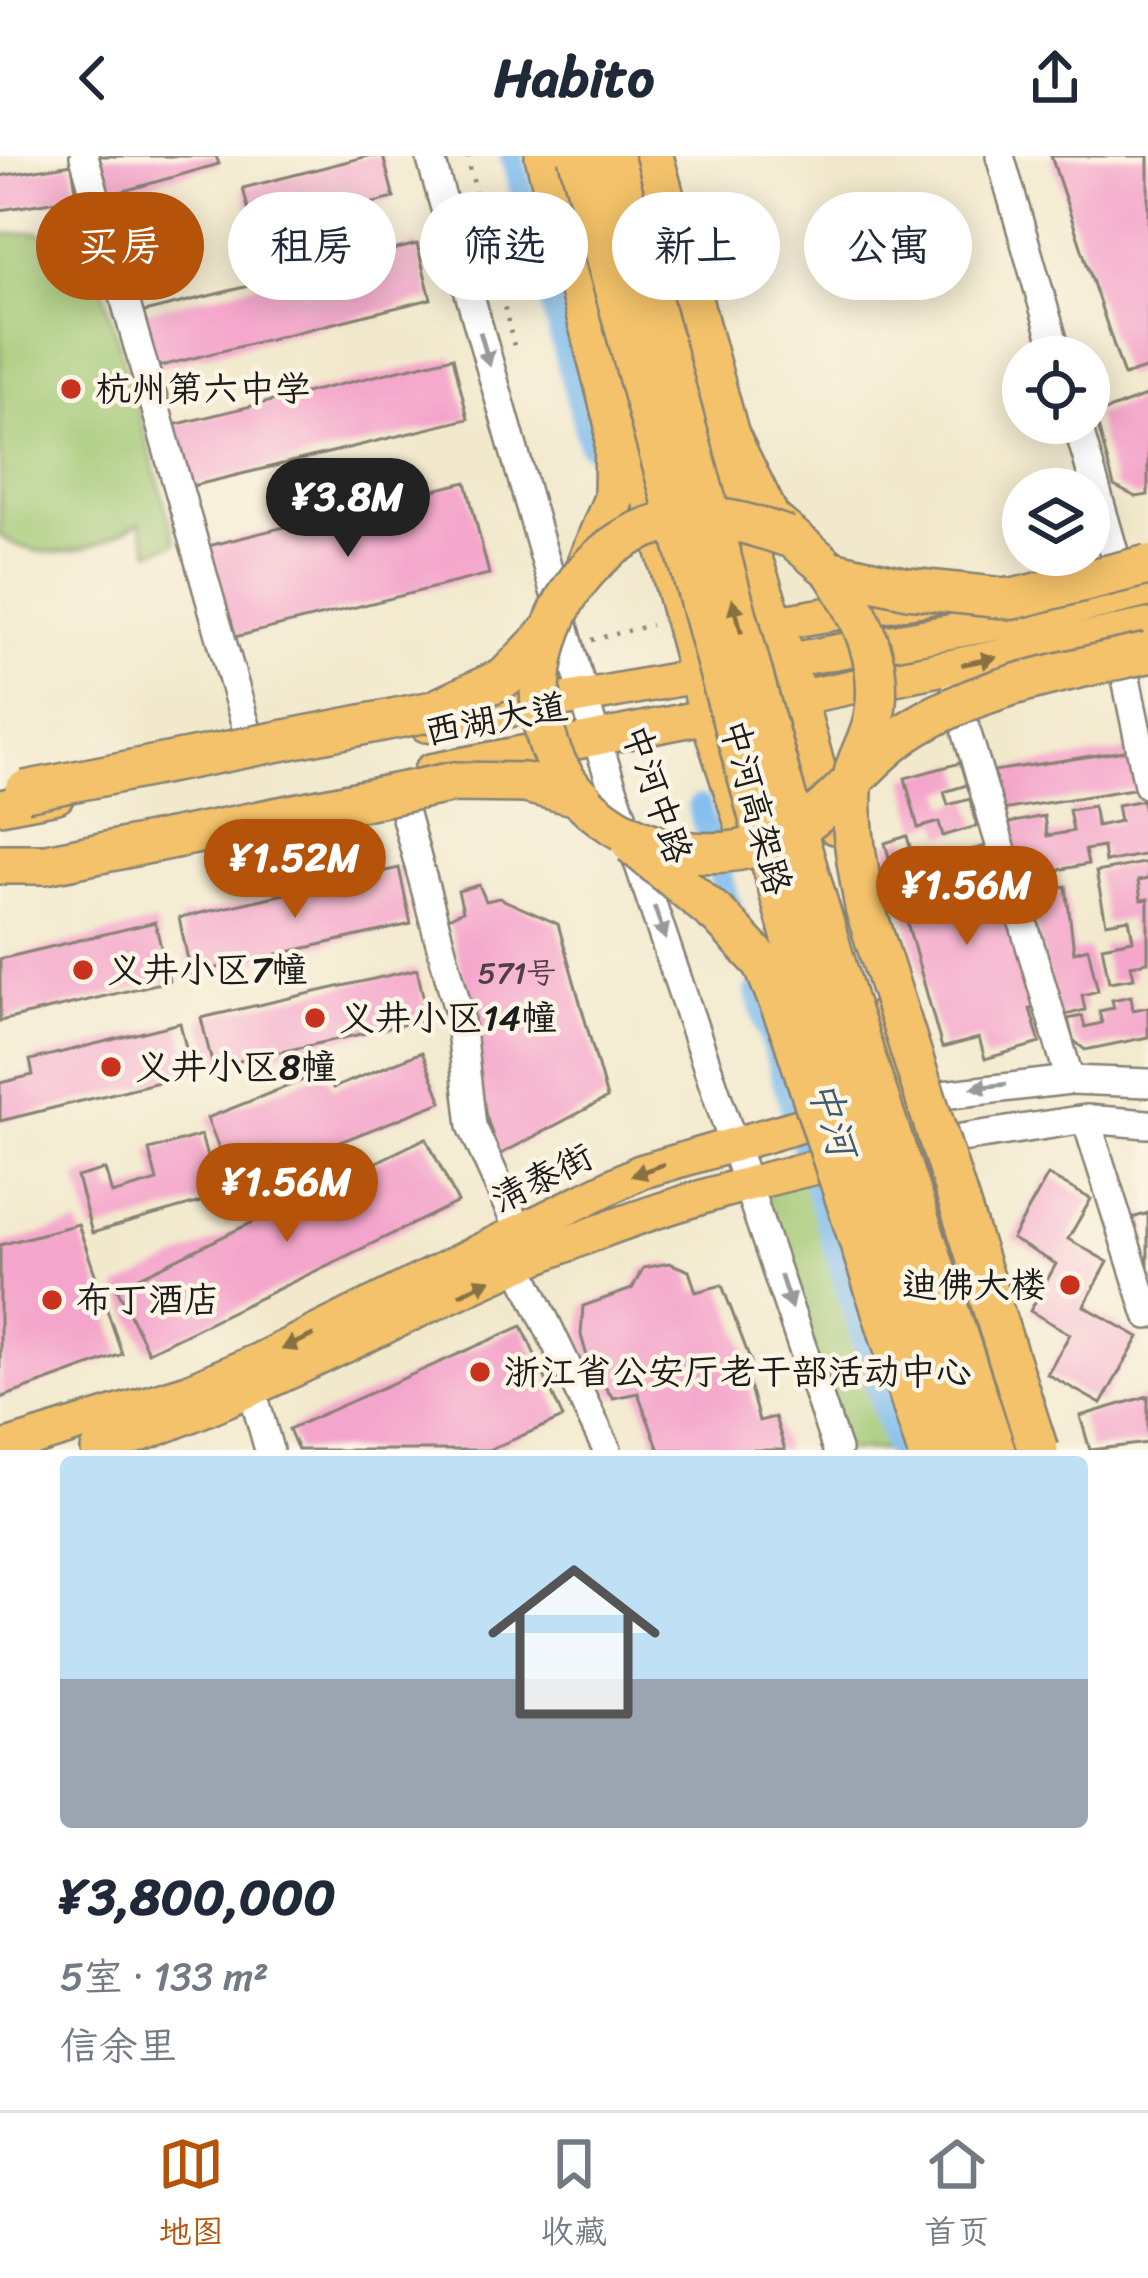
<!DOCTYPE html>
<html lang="zh">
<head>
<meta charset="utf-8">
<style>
	:root { --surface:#fff; --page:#f2f2f3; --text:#1f2937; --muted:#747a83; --line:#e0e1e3; --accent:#b45309 }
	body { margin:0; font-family:Sriracha,"LXGW WenKai TC",sans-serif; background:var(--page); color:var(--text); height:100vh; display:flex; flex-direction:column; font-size:45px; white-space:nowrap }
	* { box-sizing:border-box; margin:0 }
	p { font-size:39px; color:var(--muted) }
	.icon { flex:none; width:66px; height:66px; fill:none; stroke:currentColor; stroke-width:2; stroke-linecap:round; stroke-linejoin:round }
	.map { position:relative; height:1294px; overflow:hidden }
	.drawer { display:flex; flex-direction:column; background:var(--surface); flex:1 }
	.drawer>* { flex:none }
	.banner { position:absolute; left:36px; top:36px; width:1077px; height:108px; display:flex; gap:24px }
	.fabs { position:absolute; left:1002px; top:180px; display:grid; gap:24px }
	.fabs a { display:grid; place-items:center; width:108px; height:108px; border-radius:50%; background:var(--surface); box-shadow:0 6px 30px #0003; font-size:60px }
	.price { position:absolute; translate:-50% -102px; padding:0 27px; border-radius:42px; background:var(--accent); color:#fff; font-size:39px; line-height:78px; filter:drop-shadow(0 3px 6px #0008) }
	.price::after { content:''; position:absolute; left:50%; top:72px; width:36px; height:27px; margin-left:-18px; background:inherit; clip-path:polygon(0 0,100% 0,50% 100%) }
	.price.on { background:#222; color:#fff }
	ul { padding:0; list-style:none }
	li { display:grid; align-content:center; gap:24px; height:636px; padding:0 60px }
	li span { display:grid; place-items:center; height:372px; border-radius:12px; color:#555 }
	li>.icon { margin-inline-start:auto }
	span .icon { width:216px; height:216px; fill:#fffc; stroke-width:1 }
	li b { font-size:51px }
	.chip { padding:0 42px; border-radius:54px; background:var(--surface); box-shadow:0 6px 30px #0003; font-size:42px; line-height:108px }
	.chip.on { background:var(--accent); color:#fff }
	header { display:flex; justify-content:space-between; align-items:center; height:156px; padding:0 60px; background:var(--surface); font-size:54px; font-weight:700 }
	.menu { display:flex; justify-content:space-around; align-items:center; height:168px; border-top:3px solid var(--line); background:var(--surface); font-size:33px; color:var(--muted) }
	.menu a { display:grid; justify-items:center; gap:6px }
	.menu .on { color:var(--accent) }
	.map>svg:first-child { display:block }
	.green { fill:#a0c773; stroke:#5e7248; stroke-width:3 }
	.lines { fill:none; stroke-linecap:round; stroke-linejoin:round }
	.canal { stroke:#79baee; stroke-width:24 }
	.building { fill:#f4a5cb }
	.minor-casing { stroke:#878274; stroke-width:32 }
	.major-casing { stroke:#878274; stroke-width:38 }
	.highway-casing { stroke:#878274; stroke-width:44 }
	.path { stroke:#878274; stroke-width:4.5; stroke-dasharray:3 9; stroke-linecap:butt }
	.minor { stroke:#fff; stroke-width:27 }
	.major { stroke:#f3c26a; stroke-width:33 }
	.highway { stroke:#f3c26a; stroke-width:39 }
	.highway-bridge-casing { stroke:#878274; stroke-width:44; stroke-linecap:butt }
	.highway-bridge { stroke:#f3c26a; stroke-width:39 }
	.oneway { fill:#999 }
	.oneway2 { fill:#886f43 }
	.poi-dot { fill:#c8321e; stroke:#fcf5e5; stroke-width:4.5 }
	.labels { text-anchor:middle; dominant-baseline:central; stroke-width:9; stroke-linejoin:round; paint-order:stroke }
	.number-label { font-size:30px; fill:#523e48 }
	.poi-label { font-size:36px; fill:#1c1c1c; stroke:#fcf5e5; text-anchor:start }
	.street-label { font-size:36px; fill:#1c1c1c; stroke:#fcf5e5 }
	.water-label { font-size:39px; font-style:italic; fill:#415b70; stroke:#fcf5e5 }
</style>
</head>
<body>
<header><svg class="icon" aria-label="back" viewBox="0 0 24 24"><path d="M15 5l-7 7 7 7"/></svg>Habito<svg class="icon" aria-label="share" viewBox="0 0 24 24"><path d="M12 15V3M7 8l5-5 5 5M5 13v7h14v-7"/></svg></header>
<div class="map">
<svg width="1148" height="1294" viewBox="0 0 1148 1294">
	<rect width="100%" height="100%" fill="#fcf5e5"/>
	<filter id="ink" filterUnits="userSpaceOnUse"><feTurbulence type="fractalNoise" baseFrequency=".00833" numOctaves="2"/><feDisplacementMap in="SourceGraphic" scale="24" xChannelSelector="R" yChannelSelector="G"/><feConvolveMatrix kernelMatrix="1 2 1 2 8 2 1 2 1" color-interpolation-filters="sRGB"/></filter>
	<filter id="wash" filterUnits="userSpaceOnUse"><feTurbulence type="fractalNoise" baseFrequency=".004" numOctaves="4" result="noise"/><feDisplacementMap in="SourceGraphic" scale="48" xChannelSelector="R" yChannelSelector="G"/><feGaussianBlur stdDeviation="2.7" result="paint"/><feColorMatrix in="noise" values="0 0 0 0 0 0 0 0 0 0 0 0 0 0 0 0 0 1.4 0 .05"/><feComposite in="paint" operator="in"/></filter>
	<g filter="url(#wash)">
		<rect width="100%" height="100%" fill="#f2e9cd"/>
		<!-- green -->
		<path class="green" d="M37,76L66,84L95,105L176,387L150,396L140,366C97,393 47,411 0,380V79Z
			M835,1012L914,1294H836L750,1028Z"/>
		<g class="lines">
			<!-- canal -->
			<path class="canal" d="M512,0L590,288
				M699,651L736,769
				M757,837L897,1294"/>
		</g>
		<g id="blocks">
			<!-- building -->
			<path class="building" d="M91,0H216L219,8L103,41Z
				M368,0H383L394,42L254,77L243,32Z
				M1051,0H1148V212L1124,220Z
				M72,8L77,42L0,54V20Z
				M417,88L431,143L153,212L140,157Z
				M453,201L468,263L184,332L169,270Z
				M1148,239V339L1136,341L1114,330L1095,259Z
				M466,326L489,418L231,482L208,390Z
				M1131,594L1139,632L1002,654L994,615Z
				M960,607L967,629L944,636L948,649L970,643L977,670L943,680L939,666L918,672L905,622Z
				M1143,644L1148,698L1105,706L1103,691L1085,694L1088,708L1023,721L1004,668L1044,660L1047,680L1073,675L1069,654L1093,650L1097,670L1120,665L1117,649Z
				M907,680L913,702L933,696L935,704L989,689L1040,850L1030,853L1040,887L985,903L979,882L942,892L885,687Z
				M1148,706V723L1138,725L1141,744L1148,743V806L1131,809L1134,822L1109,826L1102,790L1133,784L1129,763L1106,767L1096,716Z
				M399,712L411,768L191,818L179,762Z
				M479,729L486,745L499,742L558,768L607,942L499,999L477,933L474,865L448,762L463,755L458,735Z
				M1066,730L1074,796L1088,792L1098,835L1082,839L1085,854L1058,861L1028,739Z
				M155,766L169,825L0,865V803Z
				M417,813L428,863L213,911L201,862Z
				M1131,840L1133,854L1148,851V881L1085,894L1073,884L1068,863L1082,860L1085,871L1102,867L1099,855L1114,852L1112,844Z
				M180,867L192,918L0,965V927L33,919L30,904Z
				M422,896L442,946L233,1028L207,962L326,915L333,932Z
				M201,979L218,1041L92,1077L77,1021L105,1013L112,1038L157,1025L149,994Z
				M426,982L458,1046L148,1196L117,1132Z
				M1048,1019L1091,1043L1068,1083L1108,1106L1084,1150L1139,1181L1101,1248L1047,1218L1070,1178L1030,1155L1056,1108L1012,1083Z
				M1148,1057V1121L1129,1063Z
				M78,1068L122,1198L0,1242V1089Z
				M669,1107L689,1115L696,1136L722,1129L751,1206L744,1209L759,1265L775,1261L785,1294H659L638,1237L613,1242L590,1211L581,1179L583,1150L632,1133L643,1112Z
				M522,1170L563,1262L489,1294H298L289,1273Z
				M1148,1240V1287L1090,1294L1080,1260Z"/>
		</g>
	</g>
	<g filter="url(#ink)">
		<use href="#blocks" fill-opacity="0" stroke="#878274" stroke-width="3"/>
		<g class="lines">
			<!-- minor casing -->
			<g class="minor-casing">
				<path id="minor" d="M84,0L248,577
					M430,0L596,582L837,1294
					M1000,0L1058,201
					M1077,267L1116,403
					M1123,508L1148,629
					M955,537L1070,924
					M402,647L459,857L472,970L520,1077
					M908,943L1070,924L1148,927
					M1086,963L1148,1159
					M922,988L1086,963L1148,968
					M519,1110L607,1294
					M253,1237L269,1294"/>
			</g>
			<!-- major casing -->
			<g class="major-casing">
				<path id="major" d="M623,246L707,560L746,681
					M708,262L789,504L834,671
					M776,467L933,441
					M768,508L1043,459L1148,434
					M778,546L1148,470
					M426,569L718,516
					M431,615L728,556
					M0,651L57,640
					M882,861L979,1185
					M0,1293L188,1235L257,1205L640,1016L843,957
					M98,1294C270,1236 425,1143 593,1078C679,1045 768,1021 857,1002"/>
			</g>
			<!-- highway casing -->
			<g class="highway-casing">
				<path id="highway" d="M545,0L615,269L614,342L584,415
					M653,0L729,279L770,363L832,415
					M0,708H46"/>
			</g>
			<!-- path -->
			<path class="path" d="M467,0L516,198
				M592,484L651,469"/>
			<!-- minor -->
			<use href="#minor" class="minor"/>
			<!-- major -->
			<use href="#major" class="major"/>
			<!-- highway -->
			<use href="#highway" class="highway"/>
			<!-- highway-bridge casing -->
			<g class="highway-bridge-casing">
				<path id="highway-bridge" d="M578,0L811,852L962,1294
					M613,0L781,623L847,846L995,1294
					M788,381C753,369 720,358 682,363C543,382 487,578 603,662C663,707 754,710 814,661C849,632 876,595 915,571C984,529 1070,514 1148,497
					M832,415C863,462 887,512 872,570C867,588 855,605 853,623C848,665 858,710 865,752L1038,1294
					M832,415L908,432L1013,443L1148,409
					M25,635L433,555L506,521L549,476
					M632,688L719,760L763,807L792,878L927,1294
					M46,708L454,626L525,627L582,641"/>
			</g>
			<!-- highway-bridge -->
			<use href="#highway-bridge" class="highway-bridge"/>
		</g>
		<!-- one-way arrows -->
		<defs><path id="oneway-solid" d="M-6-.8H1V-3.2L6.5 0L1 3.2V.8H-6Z" transform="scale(3)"/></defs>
		<g class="oneway">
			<use href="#oneway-solid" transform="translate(485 193) rotate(74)"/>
			<use href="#oneway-solid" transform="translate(660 767) rotate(71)"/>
			<use href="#oneway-solid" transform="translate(989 930) rotate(174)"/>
			<use href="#oneway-solid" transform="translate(786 1136) rotate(72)"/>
		</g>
		<g class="oneway2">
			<use href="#oneway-solid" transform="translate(737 460) rotate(-105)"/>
			<use href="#oneway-solid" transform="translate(979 505) rotate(-12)"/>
			<use href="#oneway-solid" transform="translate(648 1014) rotate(160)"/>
			<use href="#oneway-solid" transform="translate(475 1131) rotate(-26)"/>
			<use href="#oneway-solid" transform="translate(298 1186) rotate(155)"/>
		</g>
	</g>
	<!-- markers -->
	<g class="poi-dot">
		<circle cx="71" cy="233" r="12"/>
		<circle cx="83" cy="814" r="12"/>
		<circle cx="315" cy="862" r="12"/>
		<circle cx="111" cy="911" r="12"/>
		<circle cx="1070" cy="1129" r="12"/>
		<circle cx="52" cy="1144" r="12"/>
		<circle cx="480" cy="1216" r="12"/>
	</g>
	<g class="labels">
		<!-- number labels -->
		<g class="number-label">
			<text x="517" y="817">571号</text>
		</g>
		<!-- poi labels -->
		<g class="poi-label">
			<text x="95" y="233">杭州第六中学</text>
			<text x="107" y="814">义井小区7幢</text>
			<text x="339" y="862">义井小区14幢</text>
			<text x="135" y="911">义井小区8幢</text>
			<text x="1046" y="1129" text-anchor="end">迪佛大楼</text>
			<text x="76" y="1144">布丁酒店</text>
			<text x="504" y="1216">浙江省公安厅老干部活动中心</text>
		</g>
		<!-- street labels -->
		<g class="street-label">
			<text transform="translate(496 563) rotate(-11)">西湖大道</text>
			<text transform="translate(657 638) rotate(71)">中河中路</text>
			<text transform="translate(756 651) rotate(75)">中河高架路</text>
			<text transform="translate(542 1022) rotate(-27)">清泰街</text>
		</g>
		<!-- water labels -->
		<g class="water-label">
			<text transform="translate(833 962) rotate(73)">中河</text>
		</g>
	</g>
</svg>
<div class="fabs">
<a><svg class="icon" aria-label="locate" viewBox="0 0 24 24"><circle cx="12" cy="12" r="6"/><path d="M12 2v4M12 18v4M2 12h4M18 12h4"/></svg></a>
<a><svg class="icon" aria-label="layers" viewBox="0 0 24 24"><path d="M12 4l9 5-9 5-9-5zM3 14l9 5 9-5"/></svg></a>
</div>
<b class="price on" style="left:348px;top:404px">¥3.8M</b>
<b class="price" style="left:295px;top:765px">¥1.52M</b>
<b class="price" style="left:967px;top:792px">¥1.56M</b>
<b class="price" style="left:287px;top:1089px">¥1.56M</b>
<div class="banner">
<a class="chip on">买房</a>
<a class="chip">租房</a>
<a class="chip">筛选</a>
<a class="chip">新上</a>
<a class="chip">公寓</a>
</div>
</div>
<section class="drawer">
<ul>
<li><span style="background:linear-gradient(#bfe0f5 60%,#9aa5b1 0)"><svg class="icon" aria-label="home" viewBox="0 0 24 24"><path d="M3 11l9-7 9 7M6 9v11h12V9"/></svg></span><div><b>¥3,800,000</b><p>5室 · 133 m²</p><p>信余里</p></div></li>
</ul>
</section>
<nav class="menu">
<a class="on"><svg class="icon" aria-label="map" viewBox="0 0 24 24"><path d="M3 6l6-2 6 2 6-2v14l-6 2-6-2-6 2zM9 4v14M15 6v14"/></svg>地图</a>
<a><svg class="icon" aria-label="saved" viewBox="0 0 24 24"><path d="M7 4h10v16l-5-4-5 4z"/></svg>收藏</a>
<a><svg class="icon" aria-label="home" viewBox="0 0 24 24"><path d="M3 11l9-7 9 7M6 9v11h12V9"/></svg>首页</a>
</nav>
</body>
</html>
